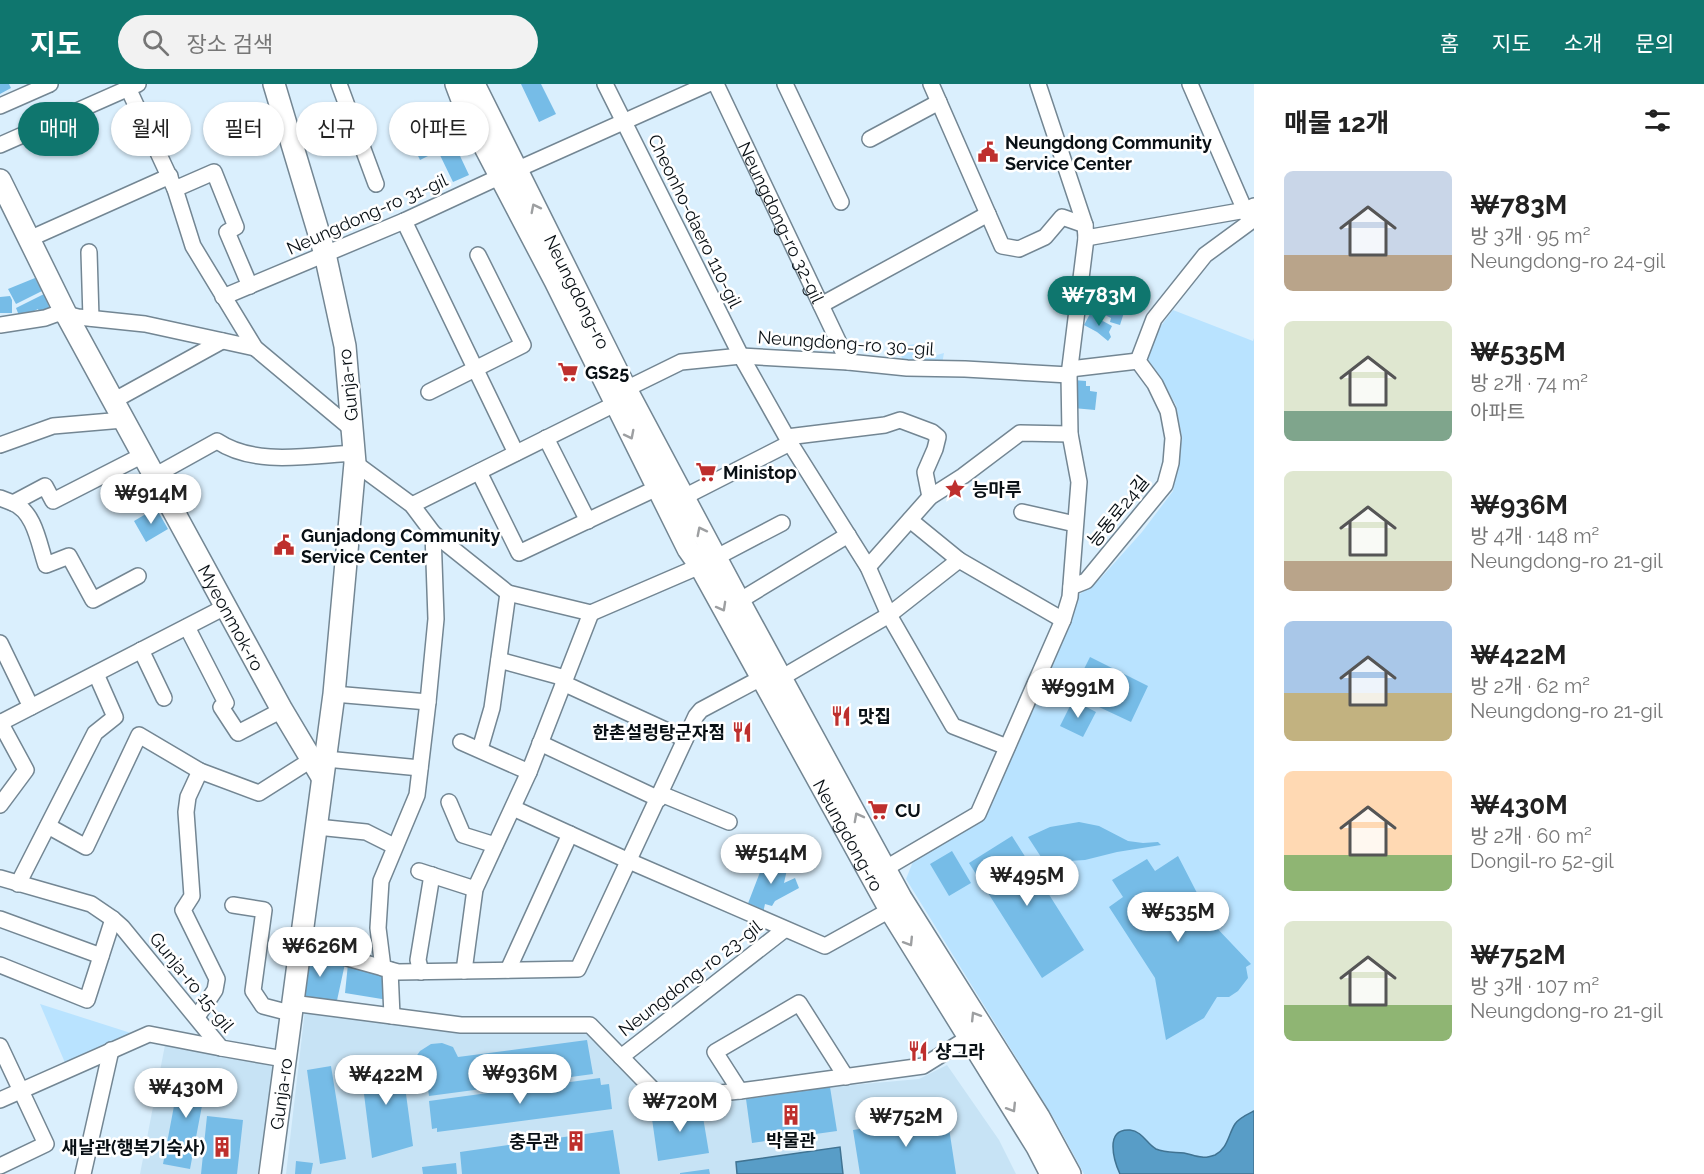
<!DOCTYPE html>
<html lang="ko">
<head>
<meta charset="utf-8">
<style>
	:root { --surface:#fff; --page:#f2f2f2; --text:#222; --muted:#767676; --accent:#0f766e }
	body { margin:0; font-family:Raleway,"Noto Sans KR",sans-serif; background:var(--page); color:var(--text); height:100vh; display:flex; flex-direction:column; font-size:22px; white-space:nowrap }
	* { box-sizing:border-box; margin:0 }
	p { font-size:20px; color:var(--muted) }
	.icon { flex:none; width:33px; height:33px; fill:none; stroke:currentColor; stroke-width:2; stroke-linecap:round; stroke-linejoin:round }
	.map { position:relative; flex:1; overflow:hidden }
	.panel { display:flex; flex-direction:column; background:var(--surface); width:450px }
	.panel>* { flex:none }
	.top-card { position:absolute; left:18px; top:18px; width:570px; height:54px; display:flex; gap:12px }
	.price { position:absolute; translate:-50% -51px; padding:0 14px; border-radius:21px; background:#fff; color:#222; font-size:20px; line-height:39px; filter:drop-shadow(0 2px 3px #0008) }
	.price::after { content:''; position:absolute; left:50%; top:36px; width:18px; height:14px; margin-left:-9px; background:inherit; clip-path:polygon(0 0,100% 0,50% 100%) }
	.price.selected { background:var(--accent); color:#fff }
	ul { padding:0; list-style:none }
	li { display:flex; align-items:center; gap:18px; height:150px; padding:0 30px }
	li span { display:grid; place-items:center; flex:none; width:168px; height:120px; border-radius:9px; color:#555 }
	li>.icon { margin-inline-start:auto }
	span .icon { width:72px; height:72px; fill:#fffc; stroke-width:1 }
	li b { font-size:26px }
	h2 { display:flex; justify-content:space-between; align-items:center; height:72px; padding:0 30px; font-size:26px }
	.pill { padding:0 21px; border-radius:27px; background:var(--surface); box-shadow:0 2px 4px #0004; font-size:21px; line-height:54px }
	.pill.selected { background:var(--accent); color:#fff }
	header { display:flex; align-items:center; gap:36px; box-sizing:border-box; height:84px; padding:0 30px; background:var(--accent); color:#fff }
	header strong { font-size:28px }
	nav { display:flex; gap:33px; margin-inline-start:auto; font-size:21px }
	.search { width:420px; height:54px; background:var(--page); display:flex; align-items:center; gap:15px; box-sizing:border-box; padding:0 21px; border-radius:33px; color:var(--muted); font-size:22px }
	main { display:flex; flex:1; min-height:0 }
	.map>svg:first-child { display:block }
	.built { fill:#c7e3f5 }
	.green { fill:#b9e3ff }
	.water { fill:#589dc7; stroke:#407392; stroke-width:1.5 }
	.building { fill:#76bce7 }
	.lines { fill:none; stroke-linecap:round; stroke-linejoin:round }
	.street-casing { stroke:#738693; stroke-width:18 }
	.secondary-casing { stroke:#738693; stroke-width:24 }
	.street { stroke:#fff; stroke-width:15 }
	.secondary { stroke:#fff; stroke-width:21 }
	.oneway { stroke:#9d9fa1 }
	.labels { text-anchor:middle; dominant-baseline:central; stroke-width:5; stroke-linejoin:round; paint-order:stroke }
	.poi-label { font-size:18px; font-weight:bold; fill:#091015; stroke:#fff; text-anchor:start }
	.street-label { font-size:18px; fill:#091015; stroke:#fff }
</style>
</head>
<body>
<header>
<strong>지도</strong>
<div class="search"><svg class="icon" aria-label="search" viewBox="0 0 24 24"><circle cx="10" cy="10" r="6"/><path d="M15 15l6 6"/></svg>장소 검색</div>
<nav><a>홈</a><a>지도</a><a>소개</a><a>문의</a></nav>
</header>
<main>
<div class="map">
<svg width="1254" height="1090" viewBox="0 0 1254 1090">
	<rect width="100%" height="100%" fill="#daeffd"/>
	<!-- built -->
	<path class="built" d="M305,926L587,948L661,1026L830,1003L919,995L947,981L999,1056L1016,1090H286Z
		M165,961L274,977L258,1090H140Z"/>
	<!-- green -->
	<path class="green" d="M1173,226L1253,257L1254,254V1090H1084L1056,1038L906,795L914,775L985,733L1066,548L1076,513L1100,495L1142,448L1173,407L1182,353L1176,321L1160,293L1145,276L1157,247Z
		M925,259L937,271L944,269L942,280L903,279L899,262Z
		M40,920L137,951L66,981Z"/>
	<!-- water -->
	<path class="water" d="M1254,1027V1090H1120C1114,1077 1104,1044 1130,1046C1142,1047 1147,1060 1156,1065C1165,1069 1174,1068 1184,1069C1190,1070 1196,1073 1202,1073C1205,1074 1212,1072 1215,1071C1228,1064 1228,1051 1235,1040C1239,1034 1248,1030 1254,1027Z
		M840,1063L843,1090H737L736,1078Z"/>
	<!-- building -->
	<path class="building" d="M0,0H9L11,4L0,10Z
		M521,0H541L556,30L539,38Z
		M436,21L469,91L453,98L438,67L420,76L411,57L428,49L419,29Z
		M35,194L42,207L16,220L8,205Z
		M1093,209L1127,219L1120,241L1110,238L1111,234L1089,223Z
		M44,210L50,225L40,230L38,225L20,234L16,224Z
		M10,212L12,216V229H0V213Z
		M1090,230L1112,242L1109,248L1111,253L1108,257L1097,248L1084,241Z
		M1073,296L1086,297V302H1090V307L1097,308L1095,326L1073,324Z
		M156,424L168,445L146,458L134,437Z
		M1090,573L1148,602L1131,638L1067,608L1076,589L1081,591Z
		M1073,616L1096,628L1083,653L1060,642Z
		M1079,738L1099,742L1128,757L1143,759L1158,758L1161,761L1117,768L1085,776L1052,778L1043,776L1028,753L1050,743Z
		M1012,752L1084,866L1042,894L969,779Z
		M952,767L971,799L949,812L930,780Z
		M767,770L788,781L784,799L795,794L799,804L775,817L772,822L765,820L763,829L747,822Z
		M1178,772L1213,840L1251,880L1246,883L1248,894L1238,907L1229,913H1217L1204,934L1166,956L1155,894L1109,823L1123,813L1112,796L1147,775L1155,787Z
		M303,864L346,875L336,921L296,916Z
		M348,880L386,889L388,916L345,909Z
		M587,956L593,990L429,1012L428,1005L415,1006L412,989L413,977L420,967L431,960L442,959L453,963L458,973Z
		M401,973L413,1062L372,1074L360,978Z
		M331,982L346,1075L320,1080L307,986Z
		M181,985L208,990L190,1085L163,1080Z
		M600,994L601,1001L609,1000L612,1025L437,1048V1044L432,1045L429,1017Z
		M830,1003L837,1047L752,1059L746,1015Z
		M701,1021L709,1069L658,1077L651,1028Z
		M947,1031L956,1090H860L853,1046Z
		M207,1032L243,1036L237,1090H201Z
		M613,1046L620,1090H462L460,1068Z
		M296,1077L313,1079L311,1090H295Z
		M456,1079L457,1090H423L422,1083Z
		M709,1085L710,1090H680V1089Z"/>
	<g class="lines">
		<!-- street casing -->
		<g class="street-casing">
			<g id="street">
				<path d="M339,0L376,100"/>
				<path d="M605,0L741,272L790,359L868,483L889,531L953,642L1007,663"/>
				<path id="s1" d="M716,0L848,278"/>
				<path d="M785,0L841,118"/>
				<path d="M931,0L1002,162L1019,165L1045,153L1062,133L1085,141"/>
				<path d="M128,4L175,105L193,162L255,264L353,346"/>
				<path d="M0,22L50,0"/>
				<path d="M870,55L939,18"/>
				<path d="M0,61L138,0"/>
				<path d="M516,86L708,0"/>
				<path d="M175,105L214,88L236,143L227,148L250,202"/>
				<path d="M404,137L516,369"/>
				<path d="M1086,154L1246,126L1254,122"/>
				<path d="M29,155L170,92"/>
				<path d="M89,168L91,234"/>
				<path d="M223,213L404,137L499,93"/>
				<path d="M821,221L988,130"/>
				<path d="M0,241L45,234L56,230H66L78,233L145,240L255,264"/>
				<path d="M1070,285L1138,277"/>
				<path d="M626,305L681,278L741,272L848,278L907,284L965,285L1069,291"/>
				<path d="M429,308L523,261L478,171"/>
				<path d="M113,317L222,257"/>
				<path d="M787,353L885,341L900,336L932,348L938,353L935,365L925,388L930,413"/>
				<path d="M546,354L588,437"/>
				<path d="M0,361L53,342L123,336"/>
				<path d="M355,379L412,421L433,449L508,509L591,529L700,482"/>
				<path d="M479,388L519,469L657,404"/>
				<path d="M154,392L217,357C256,383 311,371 355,369"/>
				<path d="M684,413L790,359"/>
				<path d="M0,414L13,419L45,402L53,417L143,371"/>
				<path d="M13,419C35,428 39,461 46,481L69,472L93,516L138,492"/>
				<path d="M412,421L615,320"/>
				<path d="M1022,428L1075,440"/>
				<path d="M910,436L959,476"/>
				<path d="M715,474L782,439"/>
				<path d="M868,483L930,413L963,392L1020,349L1070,350"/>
				<path d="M1071,503L1086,497L1165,401L1171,379L1173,354L1168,327L1155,300L1138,277L1154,235L1205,171L1250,138L1190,0"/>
				<path d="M739,517L848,451"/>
				<path d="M187,543L226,619L221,623L238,649L282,626"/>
				<path d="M0,559L31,623"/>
				<path d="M141,566L164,614"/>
				<path d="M499,576L565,594"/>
				<path d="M781,594L889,531L959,476L1063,536"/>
				<path d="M563,599L685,655"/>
				<path d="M334,610L428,618"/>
				<path d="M0,638L26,686L0,721"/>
				<path d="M0,639L225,523"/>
				<path d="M461,658L529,688"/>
				<path d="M540,659L659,715"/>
				<path d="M480,665L492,624L508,509"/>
				<path d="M326,675L420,684"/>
				<path d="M661,710L729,738"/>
				<path d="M449,718L463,751L495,761"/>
				<path d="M513,724L629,777L825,862L890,826"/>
				<path d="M48,742L86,763L139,651L200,687L259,709L311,676"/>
				<path d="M317,743L366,748L394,762"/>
				<path d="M886,784L978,730L1063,536L1070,513L1079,398L1070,350L1069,291L1086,154L1085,141L1038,0"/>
				<path d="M419,787L475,805"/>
				<path d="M0,794L91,820L113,835L122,843L221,964L284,975"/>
				<path d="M18,800L95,649L115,633L96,590"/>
				<path d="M233,821L264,826L253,907L263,922L290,929"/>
				<path d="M0,835L101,872"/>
				<path d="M300,861L398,888L578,885L696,632L701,626L761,594"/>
				<path d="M0,881L87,916L113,835"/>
				<path d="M383,884L378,844L381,797L417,711L428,618L436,535L433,449"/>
				<path d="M390,886L392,932"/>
				<path d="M508,886L570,750"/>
				<path d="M464,887L475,805L529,688L591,529"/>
				<path d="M421,888L418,876L432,791"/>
				<path d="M292,919L461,941H590L662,1015L740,1007L923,982L968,954"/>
				<path d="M197,933L215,906L217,895L183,826L192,812L186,728L188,713L200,687"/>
				<path d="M0,962L46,1060L0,1082"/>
				<path d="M621,973L784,846"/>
				<path d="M740,1007L715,968L799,919L846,993"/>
				<path d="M0,1016L149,950L221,964"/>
				<path d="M83,1090L111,966"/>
			</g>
		</g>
		<!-- secondary casing -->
		<g class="secondary-casing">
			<g id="secondary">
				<path id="s2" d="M456,0L467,29L555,197L688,465L700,482L890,826L1037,1063L1051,1090"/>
				<path id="s3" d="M474,0L626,305L739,517L901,814L1039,1033L1070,1090"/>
				<path id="s4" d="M0,96L66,230L282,626L322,693"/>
				<path id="s5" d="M270,1090L334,610L355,379L345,262L334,211L325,170L274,0"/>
			</g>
		</g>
		<!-- street -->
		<use href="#street" class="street"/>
		<!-- secondary -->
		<use href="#secondary" class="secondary"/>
	</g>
	<!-- one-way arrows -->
	<defs><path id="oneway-chevron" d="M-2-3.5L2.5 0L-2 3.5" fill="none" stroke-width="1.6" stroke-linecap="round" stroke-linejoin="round" transform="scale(1.5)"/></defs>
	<g class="oneway">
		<use href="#oneway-chevron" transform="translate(535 124) rotate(-117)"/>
		<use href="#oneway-chevron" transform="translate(630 351) rotate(63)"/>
		<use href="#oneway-chevron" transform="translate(701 447) rotate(-117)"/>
		<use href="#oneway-chevron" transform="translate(722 523) rotate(61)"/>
		<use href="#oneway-chevron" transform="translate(858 733) rotate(-118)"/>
		<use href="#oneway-chevron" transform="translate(909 858) rotate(58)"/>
		<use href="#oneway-chevron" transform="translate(975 932) rotate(-122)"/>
		<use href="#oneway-chevron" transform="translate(1012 1024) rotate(58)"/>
	</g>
	<!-- icons -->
	<defs>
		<g id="civic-bare" transform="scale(1.62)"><path d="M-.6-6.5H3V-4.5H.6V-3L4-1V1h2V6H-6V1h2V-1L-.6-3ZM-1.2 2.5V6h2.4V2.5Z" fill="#be2f2d" stroke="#fff" stroke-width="2.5" paint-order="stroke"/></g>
		<g id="supermarket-bare" transform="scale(1.62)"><path d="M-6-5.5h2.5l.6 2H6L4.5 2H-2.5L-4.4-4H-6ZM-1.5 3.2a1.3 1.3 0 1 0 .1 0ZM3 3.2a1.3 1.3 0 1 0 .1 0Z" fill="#be2f2d" stroke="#fff" stroke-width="2.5" paint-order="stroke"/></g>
		<g id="sight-bare" transform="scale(1.62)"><path d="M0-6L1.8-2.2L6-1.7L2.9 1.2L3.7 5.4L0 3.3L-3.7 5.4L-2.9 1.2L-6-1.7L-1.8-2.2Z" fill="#be2f2d" stroke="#fff" stroke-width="2.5" paint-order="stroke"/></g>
		<g id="restaurant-bare" transform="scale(1.62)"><path d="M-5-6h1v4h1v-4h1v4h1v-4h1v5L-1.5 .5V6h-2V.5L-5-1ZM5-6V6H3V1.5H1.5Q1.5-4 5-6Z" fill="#be2f2d" stroke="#fff" stroke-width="2.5" paint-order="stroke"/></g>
		<g id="building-bare" transform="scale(1.62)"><path d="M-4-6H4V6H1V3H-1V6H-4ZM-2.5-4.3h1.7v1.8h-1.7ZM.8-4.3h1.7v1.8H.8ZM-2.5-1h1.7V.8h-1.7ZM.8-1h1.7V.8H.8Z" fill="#be2f2d" stroke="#fff" stroke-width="2.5" paint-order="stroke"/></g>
	</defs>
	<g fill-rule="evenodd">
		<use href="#civic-bare" x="988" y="68"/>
		<use href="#supermarket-bare" x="568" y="288"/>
		<use href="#supermarket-bare" x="706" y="388"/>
		<use href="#sight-bare" x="955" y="405"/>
		<use href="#civic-bare" x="284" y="461"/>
		<use href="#restaurant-bare" x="841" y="632"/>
		<use href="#restaurant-bare" x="742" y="648"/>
		<use href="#supermarket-bare" x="878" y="726"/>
		<use href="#restaurant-bare" x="918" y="967"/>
		<use href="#building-bare" x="791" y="1031"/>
		<use href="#building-bare" x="576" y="1057"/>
		<use href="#building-bare" x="222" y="1063"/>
	</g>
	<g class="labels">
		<!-- poi labels -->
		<g class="poi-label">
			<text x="1005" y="58">Neungdong Community<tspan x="1005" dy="21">Service Center</tspan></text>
			<text x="585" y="288">GS25</text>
			<text x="723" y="388">Ministop</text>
			<text x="972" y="405">능마루</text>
			<text x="301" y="451">Gunjadong Community<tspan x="301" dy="21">Service Center</tspan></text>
			<text x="858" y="632">맛집</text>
			<text x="725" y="648" text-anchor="end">한촌설렁탕군자점</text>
			<text x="895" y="726">CU</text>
			<text x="935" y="967">샹그라</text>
			<text x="791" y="1056" text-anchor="middle">박물관</text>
			<text x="559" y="1057" text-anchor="end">충무관</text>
			<text x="205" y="1063" text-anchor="end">새날관(행복기숙사)</text>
		</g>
		<!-- street labels -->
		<g class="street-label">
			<text transform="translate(367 130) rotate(-24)">Neungdong-ro 31-gil</text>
			<text transform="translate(695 137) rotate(64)">Cheonho-daero 110-gil</text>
			<text stroke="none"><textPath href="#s1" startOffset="153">Neungdong-ro 32-gil</textPath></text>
			<text stroke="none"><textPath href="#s3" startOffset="232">Neungdong-ro</textPath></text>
			<text transform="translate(846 259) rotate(4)">Neungdong-ro 30-gil</text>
			<text transform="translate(348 301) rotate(-96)">Gunja-ro</text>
			<text transform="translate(1118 427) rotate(-51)">능동로24길</text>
			<text stroke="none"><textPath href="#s4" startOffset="495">Myeonmok-ro</textPath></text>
			<text stroke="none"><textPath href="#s2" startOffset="848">Neungdong-ro</textPath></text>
			<text transform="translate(690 894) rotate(-38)">Neungdong-ro 23-gil</text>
			<text transform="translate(192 898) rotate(51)">Gunja-ro 15-gil</text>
			<text stroke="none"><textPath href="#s5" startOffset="81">Gunja-ro</textPath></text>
		</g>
	</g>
</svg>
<b class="price selected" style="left:1099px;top:243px">₩783M</b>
<b class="price" style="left:151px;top:441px">₩914M</b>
<b class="price" style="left:1078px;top:635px">₩991M</b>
<b class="price" style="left:771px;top:801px">₩514M</b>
<b class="price" style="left:1027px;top:823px">₩495M</b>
<b class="price" style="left:1178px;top:859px">₩535M</b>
<b class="price" style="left:320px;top:894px">₩626M</b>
<b class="price" style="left:520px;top:1021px">₩936M</b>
<b class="price" style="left:386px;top:1022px">₩422M</b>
<b class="price" style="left:186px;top:1035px">₩430M</b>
<b class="price" style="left:680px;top:1049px">₩720M</b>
<b class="price" style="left:906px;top:1064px">₩752M</b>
<div class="top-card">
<a class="pill selected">매매</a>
<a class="pill">월세</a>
<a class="pill">필터</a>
<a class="pill">신규</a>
<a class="pill">아파트</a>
</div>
</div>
<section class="panel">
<h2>매물 12개<svg class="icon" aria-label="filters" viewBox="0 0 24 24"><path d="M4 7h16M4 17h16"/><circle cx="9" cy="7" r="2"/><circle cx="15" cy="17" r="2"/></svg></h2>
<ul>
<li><span style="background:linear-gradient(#c9d6e8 70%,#b9a48a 0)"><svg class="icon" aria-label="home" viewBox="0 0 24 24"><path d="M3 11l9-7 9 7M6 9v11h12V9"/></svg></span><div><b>₩783M</b><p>방 3개 · 95 m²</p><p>Neungdong-ro 24-gil</p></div></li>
<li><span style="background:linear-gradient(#dfe7d0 75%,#7fa58c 0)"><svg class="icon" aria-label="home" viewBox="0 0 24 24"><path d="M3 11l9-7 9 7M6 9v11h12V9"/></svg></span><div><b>₩535M</b><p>방 2개 · 74 m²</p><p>아파트</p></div></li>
<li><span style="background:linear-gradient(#dfe7d0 75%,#b9a48a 0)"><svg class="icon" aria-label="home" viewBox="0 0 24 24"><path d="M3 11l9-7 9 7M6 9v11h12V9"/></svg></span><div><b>₩936M</b><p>방 4개 · 148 m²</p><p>Neungdong-ro 21-gil</p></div></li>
<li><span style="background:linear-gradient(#a9c7e8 60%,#c2b280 0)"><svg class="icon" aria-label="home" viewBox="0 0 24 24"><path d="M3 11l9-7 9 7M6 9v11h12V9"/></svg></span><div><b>₩422M</b><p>방 2개 · 62 m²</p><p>Neungdong-ro 21-gil</p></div></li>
<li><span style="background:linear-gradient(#ffd9b3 70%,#8fb573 0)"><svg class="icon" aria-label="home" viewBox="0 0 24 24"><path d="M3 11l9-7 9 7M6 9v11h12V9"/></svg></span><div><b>₩430M</b><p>방 2개 · 60 m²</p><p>Dongil-ro 52-gil</p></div></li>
<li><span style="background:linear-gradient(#dfe7d0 70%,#8fb573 0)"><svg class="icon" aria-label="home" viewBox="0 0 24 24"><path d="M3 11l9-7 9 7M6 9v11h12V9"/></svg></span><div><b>₩752M</b><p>방 3개 · 107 m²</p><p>Neungdong-ro 21-gil</p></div></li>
</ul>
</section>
</main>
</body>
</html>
